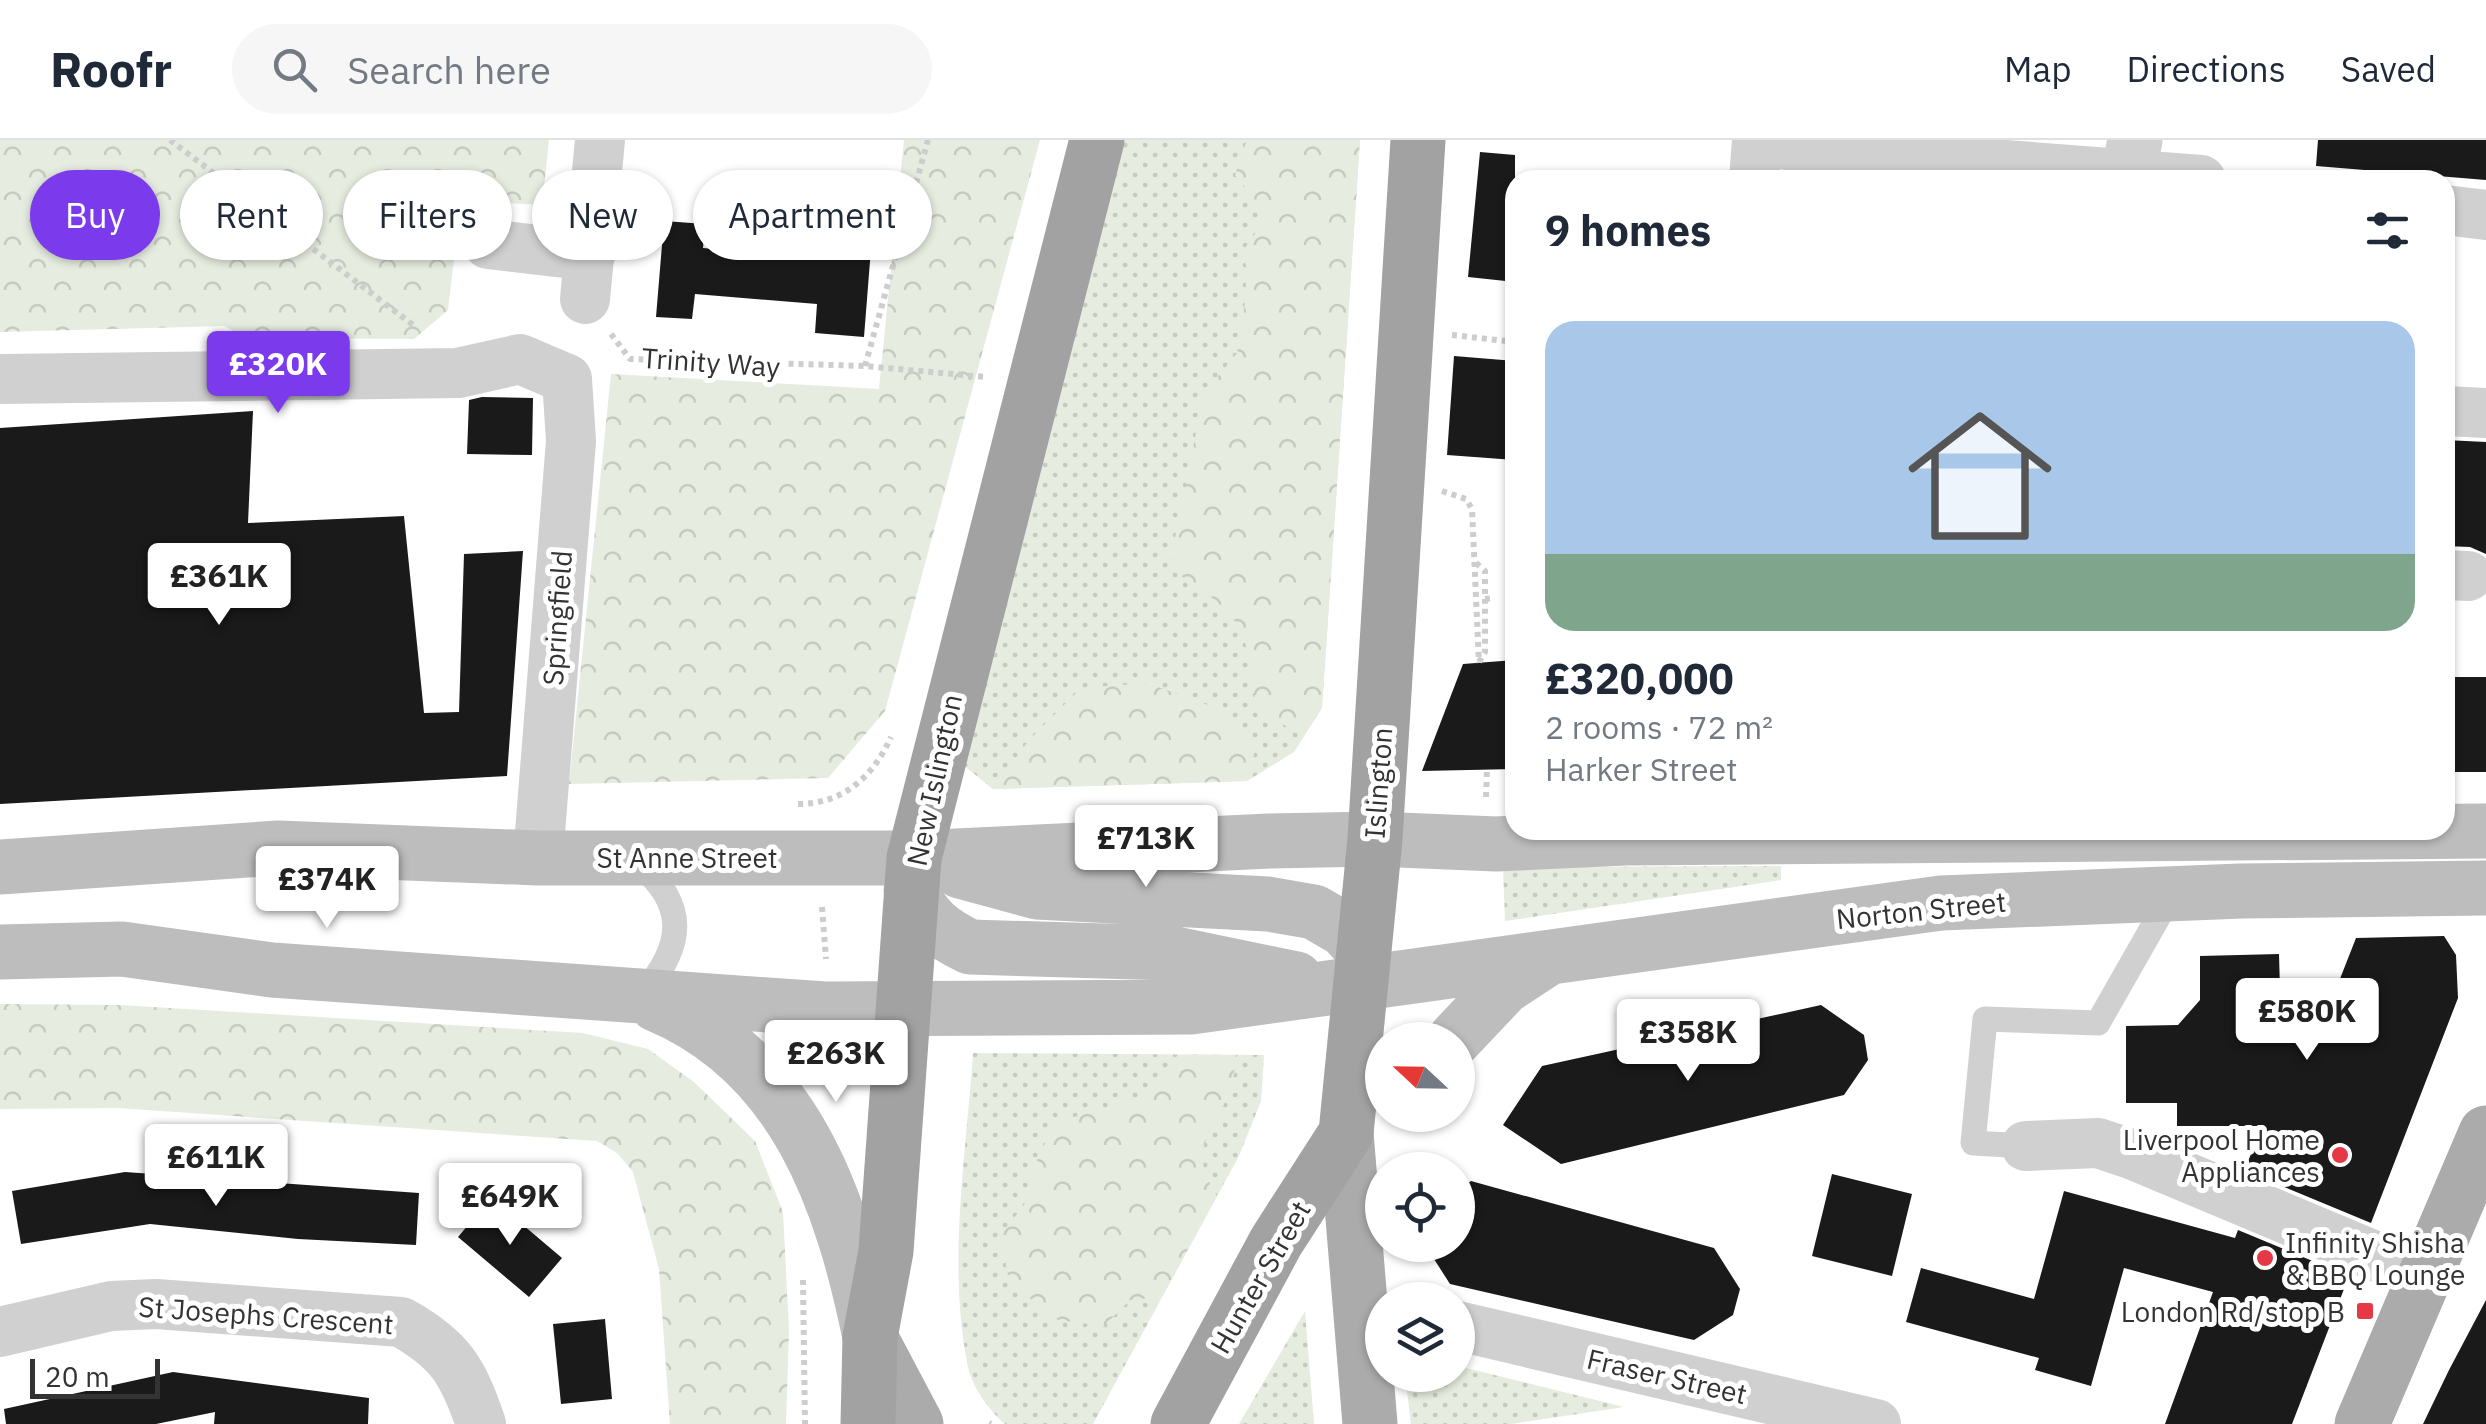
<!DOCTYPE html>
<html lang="en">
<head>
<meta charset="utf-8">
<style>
	:root { --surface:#fff; --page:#f6f6f7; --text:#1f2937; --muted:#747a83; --line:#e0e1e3; --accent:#7c3aed }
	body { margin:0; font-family:"IBM Plex Sans",sans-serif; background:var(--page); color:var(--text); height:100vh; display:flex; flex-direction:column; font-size:38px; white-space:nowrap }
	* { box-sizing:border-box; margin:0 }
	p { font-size:32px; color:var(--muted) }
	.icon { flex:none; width:55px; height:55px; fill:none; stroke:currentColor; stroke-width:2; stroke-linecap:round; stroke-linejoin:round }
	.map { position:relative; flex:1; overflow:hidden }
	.sheet { position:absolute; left:1505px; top:30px; width:950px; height:670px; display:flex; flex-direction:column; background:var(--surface); border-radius:30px; box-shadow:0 2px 8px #0004 }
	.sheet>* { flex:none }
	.hud { position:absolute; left:30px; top:30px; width:950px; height:90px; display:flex; gap:20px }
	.needle { width:65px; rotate:292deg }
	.tools { position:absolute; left:1365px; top:882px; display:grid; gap:20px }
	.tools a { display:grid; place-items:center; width:110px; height:110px; border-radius:50%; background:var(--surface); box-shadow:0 2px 8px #0004; font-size:50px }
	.scale { position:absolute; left:30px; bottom:25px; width:130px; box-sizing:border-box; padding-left:10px; border:5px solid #333; border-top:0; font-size:28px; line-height:35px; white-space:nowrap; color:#333; -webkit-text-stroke:8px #fff; paint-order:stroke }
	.price { position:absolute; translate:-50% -85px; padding:0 22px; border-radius:10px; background:#fff; color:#222; font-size:32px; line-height:65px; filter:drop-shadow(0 2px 5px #0008) }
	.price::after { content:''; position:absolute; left:50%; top:60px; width:30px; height:22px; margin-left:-15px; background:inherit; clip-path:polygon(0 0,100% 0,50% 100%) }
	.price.selected { background:var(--accent); color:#fff }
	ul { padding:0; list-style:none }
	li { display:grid; align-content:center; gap:20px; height:530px; padding:0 40px }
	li+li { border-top:2px solid var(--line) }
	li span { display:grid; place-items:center; height:310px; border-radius:30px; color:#555 }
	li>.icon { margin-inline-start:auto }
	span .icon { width:180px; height:180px; fill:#fffc; stroke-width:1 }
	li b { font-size:42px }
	h2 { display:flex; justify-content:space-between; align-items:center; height:120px; padding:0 40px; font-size:42px }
	.chip { padding:0 35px; border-radius:45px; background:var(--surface); box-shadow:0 2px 8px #0004; font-size:35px; line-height:90px }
	.chip.selected { background:var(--accent); color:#fff }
	header { display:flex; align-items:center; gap:60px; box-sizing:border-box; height:140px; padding:0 50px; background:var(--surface); border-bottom:2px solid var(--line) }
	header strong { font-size:48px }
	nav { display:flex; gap:55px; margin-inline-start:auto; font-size:35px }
	.search { width:700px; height:90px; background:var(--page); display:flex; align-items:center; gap:25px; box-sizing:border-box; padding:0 35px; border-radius:55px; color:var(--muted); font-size:38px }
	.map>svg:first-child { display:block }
	.grass { fill:url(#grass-dots) }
	.forest { fill:url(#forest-crowns) }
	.building { fill:#1a1a1a }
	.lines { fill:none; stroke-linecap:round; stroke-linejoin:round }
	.path { stroke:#cdcdcd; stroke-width:6; stroke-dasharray:5 5; stroke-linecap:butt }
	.service { stroke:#d0d0d0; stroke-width:25 }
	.minor { stroke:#d0d0d0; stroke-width:50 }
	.tertiary { stroke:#d0d0d0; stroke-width:55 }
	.secondary { stroke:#bdbdbd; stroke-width:55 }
	.primary { stroke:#ababab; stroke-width:55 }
	.trunk { stroke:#a2a2a2; stroke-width:55 }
	.poi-dot { fill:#e63946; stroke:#fff; stroke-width:4 }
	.labels { text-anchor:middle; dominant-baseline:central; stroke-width:10; stroke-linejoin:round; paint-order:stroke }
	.street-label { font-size:28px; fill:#333; stroke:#fff }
	.poi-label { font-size:28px; fill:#333; stroke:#fff; text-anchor:end }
</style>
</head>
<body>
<header>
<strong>Roofr</strong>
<div class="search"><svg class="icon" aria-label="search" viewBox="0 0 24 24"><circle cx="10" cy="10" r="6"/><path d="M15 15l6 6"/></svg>Search here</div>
<nav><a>Map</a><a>Directions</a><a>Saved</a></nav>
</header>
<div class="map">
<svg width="2486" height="1284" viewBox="0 0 2486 1284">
	<defs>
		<pattern id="grass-dots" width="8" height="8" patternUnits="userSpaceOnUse" patternTransform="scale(2.5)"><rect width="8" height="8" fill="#e6ecdf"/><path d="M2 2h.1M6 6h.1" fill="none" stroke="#c6cbc0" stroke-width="1.8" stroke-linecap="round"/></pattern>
		<pattern id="forest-crowns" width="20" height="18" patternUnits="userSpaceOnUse" patternTransform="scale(2.5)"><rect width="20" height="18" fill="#e6ecdf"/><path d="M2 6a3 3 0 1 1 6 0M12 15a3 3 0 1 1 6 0" fill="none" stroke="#c6cbc0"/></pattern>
	</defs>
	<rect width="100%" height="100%" fill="#fff"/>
	<!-- grass -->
	<path class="grass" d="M1123,0H1360L1322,568L1294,612L1247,641L993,649L957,620Z
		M1781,726V740L1505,781L1503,727Z
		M973,913L1264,915L1261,961L1239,1016L1093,1284H1005C990,1271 972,1247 968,1227C947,1125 966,1016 973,913Z
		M1305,1171L1314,1284H1239Z
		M1458,1226L1624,1267L1511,1284H1411L1405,1235H1458Z"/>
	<!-- forest -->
	<path class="forest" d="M0,0H549L542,65L461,60L448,170L414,199L247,198L224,186L0,192Z
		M904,0H1040L885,571L828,638L569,644L611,234L879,249Z
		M1247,0H1360L1322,568L1303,597L1256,567C1247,480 1240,475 1169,428L1204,253L1237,213L1246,156L1245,108L1268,75L1235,35Z
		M1147,543L1216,568L1256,607L1247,641L993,649L1029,600L1081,548Z
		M0,864L120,865L583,893L648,909L694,942L755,1001L783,1072L789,1190L786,1284H670L659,1129L633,1032L617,1013L597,1001L117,968L0,969Z
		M1178,915H1236C1234,928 1234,943 1229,954C1209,998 1188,1010 1217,1056L1162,1157L1130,1160L1104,1186L1058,1180L1009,1142L1001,1095L1024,1065L1040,1010L1064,980L1136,959Z"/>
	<!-- building -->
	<path class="building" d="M2318,0H2486V40L2316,26Z
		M1480,12L1515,15V142L1468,137Z
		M664,81L705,84L703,108L819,118L820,92L872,96L864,197L815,193L817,164L695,154L692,179L656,177Z
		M1454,216L1515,221V320L1447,315Z
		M482,257L533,258L532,315L467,314L469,260Z
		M253,271L248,383L404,376L424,573L459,572L464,414L523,411L507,636L0,664V288Z
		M2445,300L2486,302V414L2470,407L2445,406Z
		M1515,520V629L1422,631L1463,524Z
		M2445,537H2486V632H2445Z
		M2444,796L2456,815L2458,858L2371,1083L2260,1037L2262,1030L2247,1024L2262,986H2177V963H2126V886L2178,885L2200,860V816L2279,814L2280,850L2336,849L2356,798Z
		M1821,865L1864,895L1868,920L1844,955L1561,1024L1503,985L1542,926Z
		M125,1032L419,1053L416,1105L298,1099L150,1084L21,1104L12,1051Z
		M1832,1034L1912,1054L1892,1136L1812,1116Z
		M1471,1041L1714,1108L1740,1149L1733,1175L1694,1200L1450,1144L1425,1105H1458V1050Z
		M2064,1051L2235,1098L2238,1090L2349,1136L2292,1284H2165L2213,1152L2124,1128L2091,1246L2035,1230L2039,1218L1906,1182L1921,1128L2034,1159Z
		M491,1058L562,1118L529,1157L458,1097Z
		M2486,1160V1284H2423L2449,1230Z
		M605,1179L612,1259L561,1264L553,1184Z
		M173,1232L369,1258L368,1284H214L215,1272L156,1284H6L4,1269Z"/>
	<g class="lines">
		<!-- path -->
		<path class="path" d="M170,0L413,185
			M611,194L630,219L865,226L985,237
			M1452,195L1515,202
			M865,226L928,0
			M1442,351L1466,359L1472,369L1479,523
			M1476,423L1485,431V459L1494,458
			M1479,522L1485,512V459
			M1486,657L1487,628
			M798,664C843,664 873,637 891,597
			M822,767L826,819
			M803,1140L805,1284
			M989,1283L991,1284"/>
		<!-- service -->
		<path class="service" d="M636,722C689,764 684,806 643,853
			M2026,1006L1973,1003L1985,879L2098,883L2172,753"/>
		<!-- minor -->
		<path class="minor" d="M1758,0L1823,11L2201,40
			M1754,40L1757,0
			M2445,70L2486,75
			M488,104L590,116
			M585,159L600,0
			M0,239L458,233L520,219L567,239L571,301L538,718
			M2445,271L2486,273
			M2445,435L2468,436
			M2026,1006L2098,1003L2131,1014L2425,1137
			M1458,1186L1876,1284
			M0,1192L111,1166L156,1164L401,1182C450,1209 463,1231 481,1284"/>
		<!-- tertiary -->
		<path class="tertiary" d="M2127,40L2135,0"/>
		<!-- secondary -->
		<path class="secondary" d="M0,727L278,708L538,718H914L1269,701L1375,699L1496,704L1625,698L2486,691
			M960,731L1037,752L1268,764L1314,772L1345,790L1363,810
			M911,750C924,780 941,793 970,807L1170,813L1296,839
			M0,812L122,809L272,830L825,869L1191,867L1941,763L2241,751L2486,748
			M656,864C795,922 842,1060 870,1197
			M1454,900L1504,847L1542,822"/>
		<!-- primary -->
		<path class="primary" d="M1346,993L1370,1284
			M870,1197L916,1284
			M2362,1284L2486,993"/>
		<!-- trunk -->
		<path class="trunk" d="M868,1284L870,1197L886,1111L914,718L1097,0
			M1178,1284L1276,1102L1346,993L1375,699L1418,0"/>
	</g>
	<!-- markers -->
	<g class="poi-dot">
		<circle cx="2340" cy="1015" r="10"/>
		<circle cx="2265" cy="1118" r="10"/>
		<rect x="2355" y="1161" width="20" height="20" rx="5"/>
	</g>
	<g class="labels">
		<!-- street labels -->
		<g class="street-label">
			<text transform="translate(711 222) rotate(4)">Trinity Way</text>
			<text transform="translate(557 478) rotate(-86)">Springfield</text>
			<text transform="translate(934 640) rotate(-78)">New Islington</text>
			<text transform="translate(1378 643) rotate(-86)">Islington</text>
			<text x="687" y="717">St Anne Street</text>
			<text transform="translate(1921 770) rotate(-6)">Norton Street</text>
			<text transform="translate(1260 1137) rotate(-60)">Hunter Street</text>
			<text transform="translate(266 1175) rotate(4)">St Josephs Crescent</text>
			<text transform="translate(1667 1236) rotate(13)">Fraser Street</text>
		</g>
		<!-- poi labels -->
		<g class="poi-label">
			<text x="2320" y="999">Liverpool Home<tspan x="2320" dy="32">Appliances</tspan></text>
			<text x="2285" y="1102" text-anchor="start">Infinity Shisha<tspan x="2285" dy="32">&amp; BBQ Lounge</tspan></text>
			<text x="2345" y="1171">London Rd/stop B</text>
		</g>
	</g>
</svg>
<div class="tools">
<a><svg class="needle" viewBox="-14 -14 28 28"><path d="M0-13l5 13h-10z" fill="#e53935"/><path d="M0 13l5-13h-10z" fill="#747a83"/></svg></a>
<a><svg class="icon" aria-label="locate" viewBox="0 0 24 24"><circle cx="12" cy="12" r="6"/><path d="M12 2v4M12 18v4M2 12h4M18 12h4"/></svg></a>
<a><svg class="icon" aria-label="layers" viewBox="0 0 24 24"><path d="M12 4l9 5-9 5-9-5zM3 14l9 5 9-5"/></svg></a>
</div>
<div class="scale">20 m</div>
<b class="price selected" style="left:278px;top:276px">£320K</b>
<b class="price" style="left:219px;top:488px">£361K</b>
<b class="price" style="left:1146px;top:750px">£713K</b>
<b class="price" style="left:327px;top:791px">£374K</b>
<b class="price" style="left:2307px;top:923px">£580K</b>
<b class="price" style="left:1688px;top:944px">£358K</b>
<b class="price" style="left:836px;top:965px">£263K</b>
<b class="price" style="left:216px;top:1069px">£611K</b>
<b class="price" style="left:510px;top:1108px">£649K</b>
<div class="hud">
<a class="chip selected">Buy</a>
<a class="chip">Rent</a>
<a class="chip">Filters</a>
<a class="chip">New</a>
<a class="chip">Apartment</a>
</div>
<section class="sheet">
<h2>9 homes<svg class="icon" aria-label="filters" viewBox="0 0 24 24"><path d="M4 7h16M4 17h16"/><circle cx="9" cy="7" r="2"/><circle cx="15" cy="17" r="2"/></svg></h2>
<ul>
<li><span style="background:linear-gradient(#a9c7e8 75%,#7fa58c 0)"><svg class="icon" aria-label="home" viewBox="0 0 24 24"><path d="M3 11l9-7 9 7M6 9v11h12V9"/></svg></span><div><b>£320,000</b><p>2 rooms · 72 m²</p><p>Harker Street</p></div></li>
</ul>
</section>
</div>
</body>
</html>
